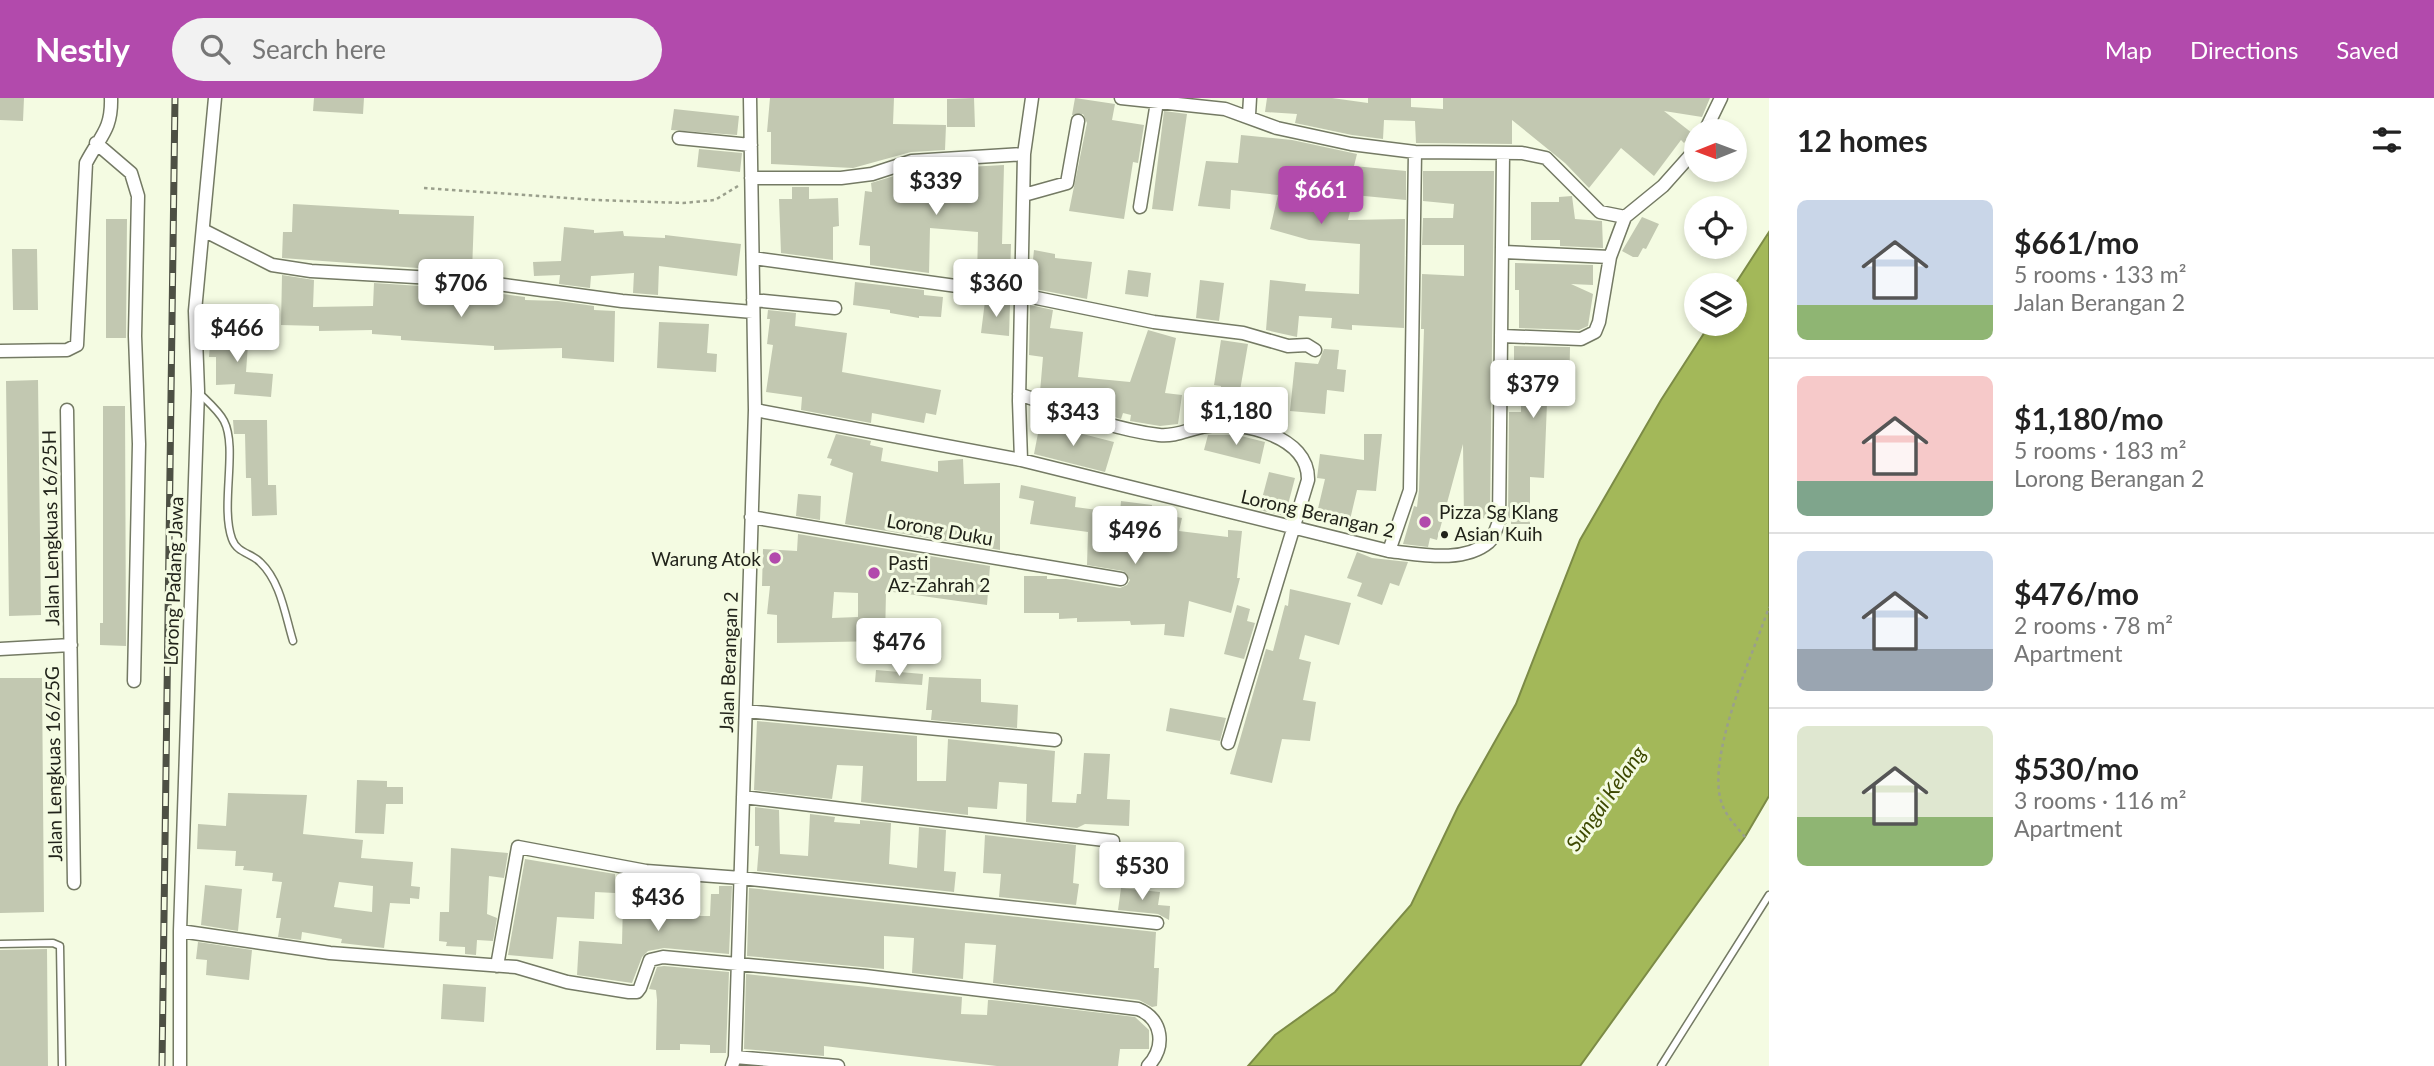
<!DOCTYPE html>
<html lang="en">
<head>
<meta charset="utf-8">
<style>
	:root { --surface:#fff; --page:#f2f2f2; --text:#222; --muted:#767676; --line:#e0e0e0; --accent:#b24aac }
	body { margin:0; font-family:Lato,sans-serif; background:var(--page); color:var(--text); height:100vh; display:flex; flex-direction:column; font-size:26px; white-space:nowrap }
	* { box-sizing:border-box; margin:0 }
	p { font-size:23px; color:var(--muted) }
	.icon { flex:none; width:38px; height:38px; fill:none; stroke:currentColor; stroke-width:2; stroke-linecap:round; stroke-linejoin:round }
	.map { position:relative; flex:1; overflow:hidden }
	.details { display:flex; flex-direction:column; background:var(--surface); width:665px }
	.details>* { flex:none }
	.needle { width:46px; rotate:269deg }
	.fabs { position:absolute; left:1684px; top:21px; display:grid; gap:14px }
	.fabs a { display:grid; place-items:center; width:63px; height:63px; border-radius:50%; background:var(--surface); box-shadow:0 4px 10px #0003; font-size:35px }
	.price { position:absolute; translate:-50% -60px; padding:0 16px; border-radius:7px; background:#fff; color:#222; font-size:23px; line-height:46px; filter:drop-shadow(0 2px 4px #0008) }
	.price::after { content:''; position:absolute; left:50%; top:42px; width:21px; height:16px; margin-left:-10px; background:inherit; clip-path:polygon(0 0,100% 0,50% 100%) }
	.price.selected { background:var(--accent); color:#fff }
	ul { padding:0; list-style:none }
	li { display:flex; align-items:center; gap:21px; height:175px; padding:0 28px }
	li+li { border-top:2px solid var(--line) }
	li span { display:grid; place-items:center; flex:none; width:196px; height:140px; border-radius:10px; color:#555 }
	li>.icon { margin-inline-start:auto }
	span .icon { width:84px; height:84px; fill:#fffc; stroke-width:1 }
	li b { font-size:30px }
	h2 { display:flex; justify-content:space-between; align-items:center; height:84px; padding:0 28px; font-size:30px }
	header { display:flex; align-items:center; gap:42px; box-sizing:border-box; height:98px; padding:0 35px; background:var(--accent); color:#fff }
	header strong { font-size:33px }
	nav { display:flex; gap:38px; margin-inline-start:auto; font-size:24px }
	.search { width:490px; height:63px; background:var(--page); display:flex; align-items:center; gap:18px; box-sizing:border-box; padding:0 24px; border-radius:38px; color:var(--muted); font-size:26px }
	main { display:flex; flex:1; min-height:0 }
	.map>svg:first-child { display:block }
	.water { fill:#a3b859; stroke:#7c8b46; stroke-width:2 }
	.building { fill:#c2c8b1; fill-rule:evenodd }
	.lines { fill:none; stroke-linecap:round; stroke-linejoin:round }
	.lane-casing { stroke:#747a64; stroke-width:9 }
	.street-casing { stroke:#747a64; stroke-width:15 }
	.path { stroke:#9a9f8c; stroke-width:2.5; stroke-dasharray:3.5 3.5; stroke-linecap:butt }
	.lane { stroke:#fff; stroke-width:6 }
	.street { stroke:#fff; stroke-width:12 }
	.rail-casing { stroke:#4d5044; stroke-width:7 }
	.rail { stroke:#f4fbe2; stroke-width:4.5; stroke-dasharray:13; stroke-linecap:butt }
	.poi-dot { fill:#b24aac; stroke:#f4fbe2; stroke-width:2.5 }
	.labels { text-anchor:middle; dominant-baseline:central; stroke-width:6; stroke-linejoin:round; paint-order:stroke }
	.poi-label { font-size:19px; fill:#21231a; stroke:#f4fbe2; text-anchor:start }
	.street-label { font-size:19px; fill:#21231a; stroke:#f4fbe2 }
	.water-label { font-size:21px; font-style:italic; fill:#3d4900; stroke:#f4fbe2 }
</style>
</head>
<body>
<header>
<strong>Nestly</strong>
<div class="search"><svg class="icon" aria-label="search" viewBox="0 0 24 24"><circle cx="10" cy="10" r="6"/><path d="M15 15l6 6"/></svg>Search here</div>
<nav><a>Map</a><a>Directions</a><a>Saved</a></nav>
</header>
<main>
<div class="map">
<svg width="1769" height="968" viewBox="0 0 1769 968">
	<rect width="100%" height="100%" fill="#f4fbe2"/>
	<!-- water -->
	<path class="water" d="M1769,134V698L1745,739L1580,968H1248L1275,937L1335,894L1411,807L1458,709L1516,606L1580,442L1661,302L1710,226H1734V188Z"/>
	<!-- building -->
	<path class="building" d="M0,0H24L23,23L0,22Z
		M314,0H364L363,16L313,13Z
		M770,0H894L893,26L946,27L945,52L911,54L853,70L771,66V34H767Z
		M974,0L975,29H947V1Z
		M1075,0L1115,6L1112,22L1144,27L1138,65L1133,64L1124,121L1069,113L1087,25L1083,16L1072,17Z
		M1267,0H1332L1368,5V0H1411V9L1443,11V0H1710L1702,19L1664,13L1692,35L1684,45L1681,42L1654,78L1621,50L1589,90L1565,65L1512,22V46L1416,45L1415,23L1384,22L1383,41L1352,37L1295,25L1297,16L1265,14Z
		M674,11L739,18L737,37L671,32Z
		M1164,13L1187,16L1173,113L1152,111Z
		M1241,37L1292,42L1357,56L1354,68L1406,73V102L1354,97L1348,122L1405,121L1404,230L1352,227V232L1331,230L1332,220L1299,218L1297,239L1266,232L1270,182L1306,186L1305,193L1359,196L1360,146L1309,142L1270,131L1278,97L1231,92L1230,111L1198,108L1206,63L1238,65Z
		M699,51L742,55L740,74L697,69Z
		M1004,67L1002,146H1011L1010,183L977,182L978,134L930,130L929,175L870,167V148L859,147L865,93L872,94L871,85L914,72Z
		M1423,73H1494L1490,420L1464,421L1463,346L1437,442L1430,440L1428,449L1403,446L1414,408L1417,409L1419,392L1424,231H1421L1422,176L1464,178V147H1422L1423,120H1453L1454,106L1423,103Z
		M792,89H809V101L838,100L839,128L833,129V162L781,155L779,101H792Z
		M1572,98L1575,121L1602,123L1603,150L1560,148V142H1531V104H1559V99Z
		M293,106L399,112V116L474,118L472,174L282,160L283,134H292Z
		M1642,119L1659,126L1646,151L1643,150L1638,159H1633L1622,153Z
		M106,121H127L126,240H106Z
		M564,129L594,132V135L623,133L624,138L665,140V137L741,146L737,178L659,168L658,197L633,195L634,175L591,178L590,190L559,186L560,177L534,178L533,164L561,163Z
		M12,151H37L38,212H13Z
		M1034,152L1055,156V160L1092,164L1087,201L1030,190Z
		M1515,165L1593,167V187L1571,186L1593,196L1588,228L1579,232L1519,230V192H1515Z
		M1128,172L1151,175L1148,199L1125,196Z
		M282,177L314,182L313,209L373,208L374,185L467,191L525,199V202L558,203L594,208V212L615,213L614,264L562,260V250L494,252V248L401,242V238L372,236V232L319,233V228L281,227Z
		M1200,182L1224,185L1219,223L1196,220Z
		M855,184L924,192V197L943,199L941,219L919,218V220L890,215V212L853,207Z
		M985,203L1010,206L1009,238L981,235Z
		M1030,207L1053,212L1050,230L1083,234L1078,279L1130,284L1148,232L1176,240L1165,295L1182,297L1178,326L1160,328L1130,323L1131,317L1123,315L1121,321L1098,314L1099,306L1088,305V302L1053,299L1040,294L1043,259L1029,257Z
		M768,212L796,215L795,228L847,235L842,274L941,292L936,317L926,315L924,325L872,315L871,325L801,312L802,299L766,294L773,247L767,246L770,221H767Z
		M659,224L709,226L707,255L717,256L716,274L657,270Z
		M211,231L249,233L246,274L273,276L271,299L234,296L235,286L216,287V259H209Z
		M1221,242L1248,246L1238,304L1288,312L1285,333L1257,323L1217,319L1221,288L1214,287Z
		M1514,248L1570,249L1569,306L1547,305L1544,380L1530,379V426H1511V420H1508L1509,314H1521V274L1514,273Z
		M1324,251L1339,252L1337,271L1346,272L1344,294L1327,292L1325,316L1290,313L1295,264L1318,266Z
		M38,282L41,517L9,518L6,283Z
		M103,308H125L126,548L100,547V525H103Z
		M233,322H267L268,387H276L277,417L252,418L251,380H246L245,336H234Z
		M1040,325L1114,344L1105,374L1034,356Z
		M836,336L871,343L870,347L883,350L881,363L938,374V363L963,361L964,386L1000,385V452L845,426L853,375L830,367L832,361L827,360Z
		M1364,336H1382L1376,393L1357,392L1349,426L1316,419L1325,381L1317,380L1320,356L1364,362Z
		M1208,337H1237L1265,344L1260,366L1204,352Z
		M1269,374L1295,380L1285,418L1259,412Z
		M1021,387L1076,399L1075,409L1120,415L1121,403L1152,407L1151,414L1182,420L1179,433L1228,439V432L1242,433L1237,480H1240L1231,515L1189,503L1184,539L1164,537L1165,526L1131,527L1130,523L1077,524V520L1059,521V515H1024V478H1047V481H1066L1120,490L1127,487L1130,482L1123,473L1087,467L1088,434L1030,426L1034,403L1019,400Z
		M798,396L821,398L820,422L796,418Z
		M798,436L990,468L987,507L886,493L885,543L777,545V517L767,516L770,488H762L763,451L797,453ZM834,494L858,495V519L832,520Z
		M1357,454L1372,460L1408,464L1399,488L1390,485L1382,507L1357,498L1362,485L1347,480Z
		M1290,491L1351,505L1339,547L1305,537L1299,561L1311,564L1303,602L1316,604L1310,643L1282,641L1272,685L1230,676L1266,551L1273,553L1285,507L1288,508Z
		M1237,507L1250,511L1247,523L1255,525L1244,561L1224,556Z
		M876,572L923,576L922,587L875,584Z
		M929,579L981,581V604L1018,607L1017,630L931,622L932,612H926Z
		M0,580H42L44,814L0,815Z
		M1170,610L1226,620L1220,643L1166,633Z
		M757,623L917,638V683H946L948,641L1055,653L1052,704L1076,705L1077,696H1081L1084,655L1110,656L1107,701L1130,702L1129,728L1085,726L1077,730L1026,724L1027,686L999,684L997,711L968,709V717L861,704L863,668L837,667L832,701L754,692Z
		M357,682L387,683V689H403V706H386L384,736L355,735Z
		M228,695L307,697L303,736L363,742L361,760L413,764L411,788L420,789L419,801L410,800V806L390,805L384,850L341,845L342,841L302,834L301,842L278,839L281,820H276L282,784L272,783L273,775L243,772L244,768H235L236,753L197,751L198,726L226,728ZM339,784L373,788L372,814L334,809Z
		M755,709L779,712L780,756L808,758L810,716L835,719L834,724L860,726V722L891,725L889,766L917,770L919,729L946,732L944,773L956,774L954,794L757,773L759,748H755Z
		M985,737L1076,747L1073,785L1079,786L1076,807L999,799L1001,776L983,775Z
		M451,750L508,755L504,780L489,778L487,816L497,820L493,843L477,842L476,857L465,856V849L446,848L447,844L439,843L440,814H449Z
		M525,761L615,776V795L595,794L594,821L557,819L553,861L508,857Z
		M655,782L679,784L681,818H710L711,796H719V788H732L729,856L664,850L648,853L642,859L632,885L577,877L579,843L622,846L623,803L655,804Z
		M205,787L242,791L238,833L201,827Z
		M749,790L1156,834L1154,870H1159L1157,908L1152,909L1139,902L993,885L996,847L965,845L963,881L912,875L914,840L884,838V871L747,858Z
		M1121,790L1160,794L1158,807L1170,808L1169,822L1158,816L1118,812Z
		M198,844L252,852L249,882L206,877L207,862L196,861Z
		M47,851L48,968H0V852Z
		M664,868L729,874L726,955H710V947L680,946V952H656L657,902L656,892L649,891L657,869Z
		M746,876L962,899L961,916L987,917L988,902H992L1135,919L1149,932V951H1120L1118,968H997L824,948V958L744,951Z
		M443,886L486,889L484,924L441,921Z"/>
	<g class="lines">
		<!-- lane casing -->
		<g class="lane-casing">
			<path id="lane" d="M199,295C207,303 219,313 224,323C238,350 220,408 232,441C237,455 251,455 260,464C281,484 285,517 293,543
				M0,846L53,845L60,848L62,968
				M1661,968L1769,797"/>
		</g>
		<!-- street casing -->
		<g class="street-casing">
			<path id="street" d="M1121,0L1225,11L1277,30L1351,46L1415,54L1522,55L1546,60L1600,114L1625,119L1663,88L1696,51
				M1249,17L1250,0
				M1705,33L1721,0
				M679,40L751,47
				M96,45L131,75L138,98L135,238L139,346L134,583
				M751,80H841L872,76L912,63L1024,56
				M1024,97L1067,85L1078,23
				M1140,109L1157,4
				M205,133L272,167L311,173L468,182L622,203L753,214
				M1504,154L1610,159
				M753,160L1022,197L1154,224L1243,235L1288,248L1307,247L1315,252
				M753,202L835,210
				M1502,238L1581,241L1595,234L1599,224L1610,159L1625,119
				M0,253L67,252L77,247L86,65C100,38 112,32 111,0
				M1019,296C1065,312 1111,331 1159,337C1177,339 1190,330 1207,328C1243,323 1309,338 1308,382L1228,645
				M67,312L74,785
				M755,312L1021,362L1389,453C1419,456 1463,466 1489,444C1494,440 1496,430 1499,424L1503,55
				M1021,362L1019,303L1024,56L1032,0
				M751,419L1121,481
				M1389,453L1410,392L1415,54
				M0,551L71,547
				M746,613L1055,642
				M743,699L1113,743
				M180,833L330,855L516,869L567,884L629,894H637L640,890L650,862L663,859L865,878L1138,911C1163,921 1166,949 1148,968
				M497,868L518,749L646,773L741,780L1157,825
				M735,959L838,968
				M180,968V833L198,293L195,213L215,0
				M732,968L735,959L755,312L750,0"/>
		</g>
		<!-- path -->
		<path class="path" d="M424,90L596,102L683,105L715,102L738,88
			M1745,739C1736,728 1725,717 1721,703C1707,656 1753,556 1769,509"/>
		<!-- lane -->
		<use href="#lane" class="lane"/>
		<!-- street -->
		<use href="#street" class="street"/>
		<!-- rail casing -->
		<g class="rail-casing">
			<path id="rail" d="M162,968L175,0"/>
		</g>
		<!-- rail -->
		<use href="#rail" class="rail"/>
	</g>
	<!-- markers -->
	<g class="poi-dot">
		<circle cx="1425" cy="424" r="7"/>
		<circle cx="775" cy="460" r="7"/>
		<circle cx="874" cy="475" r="7"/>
	</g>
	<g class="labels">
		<!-- poi labels -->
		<g class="poi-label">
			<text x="1439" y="413">Pizza Sg Klang<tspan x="1439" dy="22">• Asian Kuih</tspan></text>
			<text x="761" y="460" text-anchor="end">Warung Atok</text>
			<text x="888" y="464">Pasti<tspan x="888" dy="22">Az-Zahrah 2</tspan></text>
		</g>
		<!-- street labels -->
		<g class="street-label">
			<text transform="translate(1318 415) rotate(13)">Lorong Berangan 2</text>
			<text transform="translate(50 430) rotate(-91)">Jalan Lengkuas 16/25H</text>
			<text transform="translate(940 431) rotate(10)">Lorong Duku</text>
			<text transform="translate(173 483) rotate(-88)">Lorong Padang Jawa</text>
			<text transform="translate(728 564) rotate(-88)">Jalan Berangan 2</text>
			<text transform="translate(53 666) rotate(-91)">Jalan Lengkuas 16/25G</text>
		</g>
		<!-- water labels -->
		<g class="water-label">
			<text transform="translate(1605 700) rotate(-55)">Sungai Kelang</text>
		</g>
	</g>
</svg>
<div class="fabs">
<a><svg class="needle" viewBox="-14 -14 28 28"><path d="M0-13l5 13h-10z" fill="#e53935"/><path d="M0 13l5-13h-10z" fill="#767676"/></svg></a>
<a><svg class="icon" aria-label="locate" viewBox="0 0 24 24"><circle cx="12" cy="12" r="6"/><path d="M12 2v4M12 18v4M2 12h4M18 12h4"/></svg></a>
<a><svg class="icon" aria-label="layers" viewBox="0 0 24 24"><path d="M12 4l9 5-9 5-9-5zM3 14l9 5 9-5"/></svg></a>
</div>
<b class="price" style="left:936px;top:119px">$339</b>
<b class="price selected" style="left:1321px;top:128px">$661</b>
<b class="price" style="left:461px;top:221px">$706</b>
<b class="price" style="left:996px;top:221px">$360</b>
<b class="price" style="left:237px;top:266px">$466</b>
<b class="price" style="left:1533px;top:322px">$379</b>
<b class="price" style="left:1236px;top:349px">$1,180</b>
<b class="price" style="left:1073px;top:350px">$343</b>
<b class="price" style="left:1135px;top:468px">$496</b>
<b class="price" style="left:899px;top:580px">$476</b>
<b class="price" style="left:1142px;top:804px">$530</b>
<b class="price" style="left:658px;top:835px">$436</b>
</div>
<section class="details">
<h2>12 homes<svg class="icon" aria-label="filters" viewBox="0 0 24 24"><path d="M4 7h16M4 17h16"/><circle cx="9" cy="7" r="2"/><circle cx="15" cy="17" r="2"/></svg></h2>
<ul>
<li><span style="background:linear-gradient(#c9d6e8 75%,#8fb573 0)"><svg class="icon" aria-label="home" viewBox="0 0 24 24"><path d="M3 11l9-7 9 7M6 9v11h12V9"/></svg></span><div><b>$661/mo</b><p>5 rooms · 133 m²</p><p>Jalan Berangan 2</p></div></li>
<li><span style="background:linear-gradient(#f6c9c9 75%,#7fa58c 0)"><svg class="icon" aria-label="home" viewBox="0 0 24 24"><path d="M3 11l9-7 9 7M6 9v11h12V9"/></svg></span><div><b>$1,180/mo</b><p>5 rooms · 183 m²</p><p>Lorong Berangan 2</p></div></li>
<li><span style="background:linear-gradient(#c9d6e8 70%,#9aa5b1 0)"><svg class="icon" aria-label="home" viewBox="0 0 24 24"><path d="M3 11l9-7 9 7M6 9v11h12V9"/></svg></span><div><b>$476/mo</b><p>2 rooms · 78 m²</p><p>Apartment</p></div></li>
<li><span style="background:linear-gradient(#dfe7d0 65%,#8fb573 0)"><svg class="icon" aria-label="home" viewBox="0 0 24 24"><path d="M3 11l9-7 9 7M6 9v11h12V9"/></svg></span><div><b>$530/mo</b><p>3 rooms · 116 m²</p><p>Apartment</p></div></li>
</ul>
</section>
</main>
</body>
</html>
